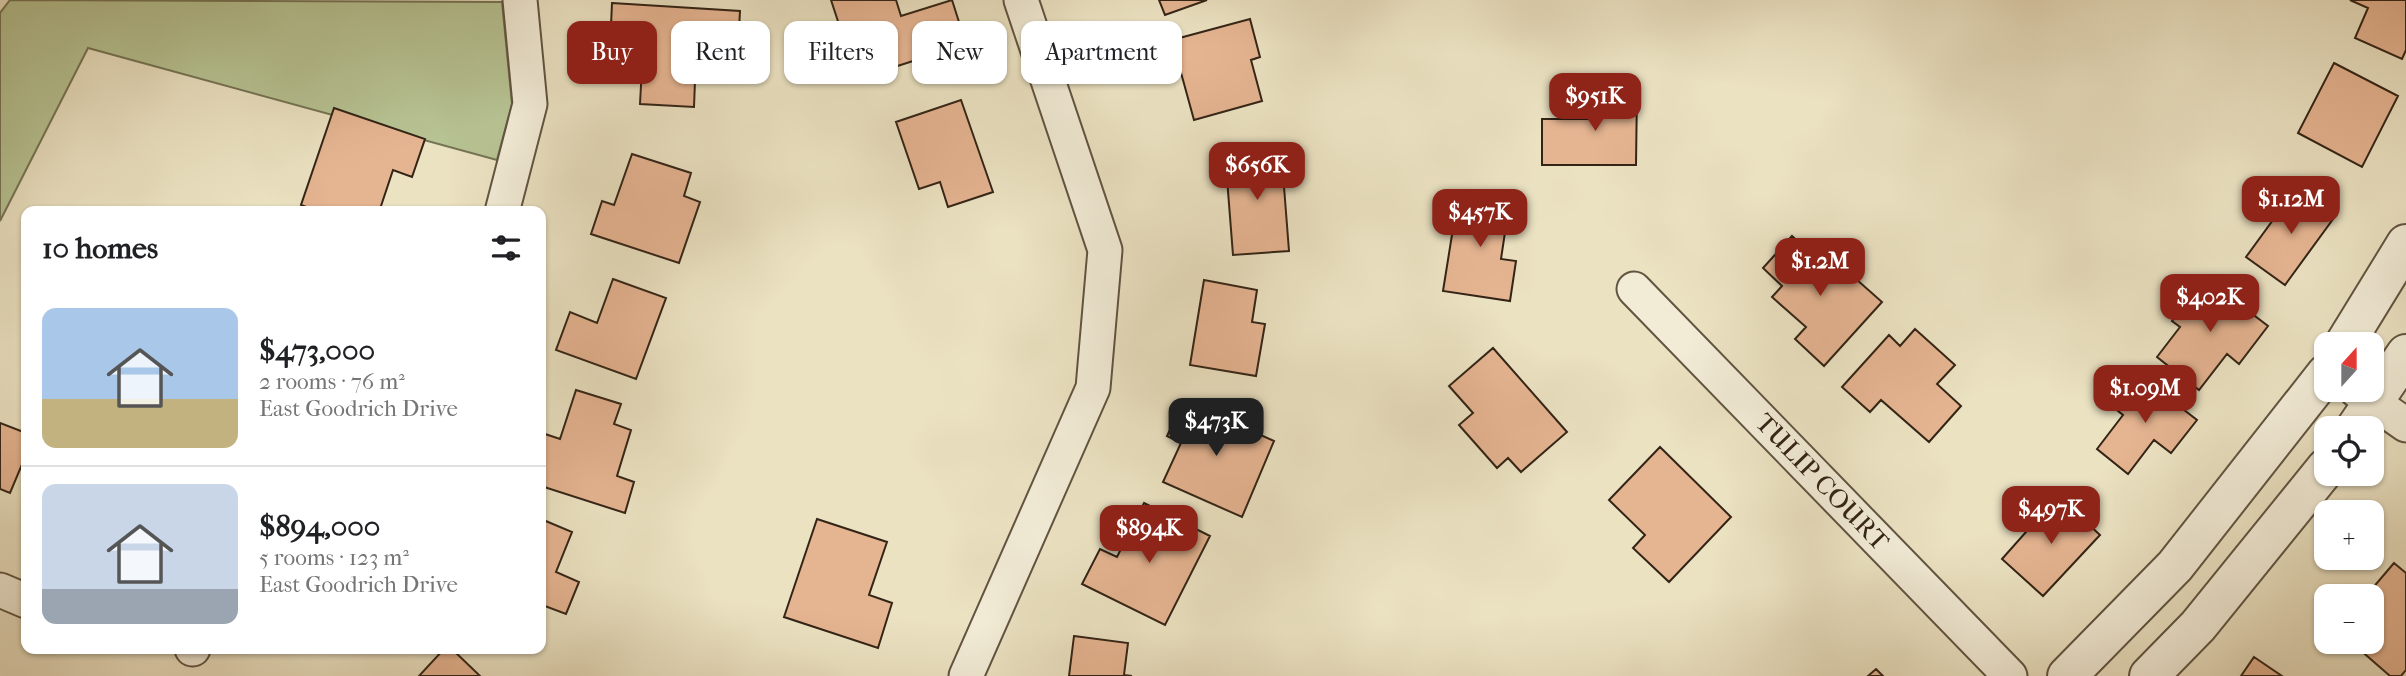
<!DOCTYPE html>
<html lang="en">
<head>
<meta charset="utf-8">
<style>
	:root { --surface:#fff; --page:#f6f6f6; --text:#202124; --muted:#757577; --line:#e0e0e0; --accent:#8f2418 }
	body { margin:0; font-family:"IM FELL French Canon",serif; background:var(--page); color:var(--text); height:100vh; display:flex; flex-direction:column; font-size:26px; white-space:nowrap }
	* { box-sizing:border-box; margin:0 }
	p { font-size:23px; color:var(--muted) }
	.icon { flex:none; width:38px; height:38px; fill:none; stroke:currentColor; stroke-width:2; stroke-linecap:round; stroke-linejoin:round }
	.map { position:relative; flex:1; overflow:hidden }
	.drawer { position:absolute; left:21px; top:206px; width:525px; height:448px; display:flex; flex-direction:column; background:var(--surface); border-radius:14px; box-shadow:0 2px 5px #0004 }
	.drawer>* { flex:none }
	.guide { position:absolute; left:567px; top:21px; width:665px; height:63px; display:flex; gap:14px }
	.needle { width:46px; rotate:21deg }
	.tools { position:absolute; left:2314px; top:332px; display:grid; gap:14px }
	.tools a { display:grid; place-items:center; width:70px; height:70px; border-radius:14px; background:var(--surface); box-shadow:0 2px 5px #0004; font-size:35px }
	.price { position:absolute; translate:-50% -60px; padding:0 16px; border-radius:14px; background:var(--accent); color:#fff; font-size:23px; line-height:46px; filter:drop-shadow(0 2px 4px #0008) }
	.price::after { content:''; position:absolute; left:50%; top:42px; width:21px; height:16px; margin-left:-10px; background:inherit; clip-path:polygon(0 0,100% 0,50% 100%) }
	.price.on { background:#222; color:#fff }
	ul { padding:0; list-style:none }
	li { display:flex; align-items:center; gap:21px; height:175px; padding:0 21px }
	li+li { border-top:2px solid var(--line) }
	li span { display:grid; place-items:center; flex:none; width:196px; height:140px; border-radius:14px; color:#555 }
	li>.icon { margin-inline-start:auto }
	span .icon { width:84px; height:84px; fill:#fffc; stroke-width:1 }
	li b { font-size:30px }
	h2 { display:flex; justify-content:space-between; align-items:center; height:84px; padding:0 21px; font-size:30px }
	.tag { padding:0 24px; border-radius:14px; background:var(--surface); box-shadow:0 2px 5px #0004; font-size:24px; line-height:63px }
	.tag.on { background:var(--accent); color:#fff }
	.map>svg:first-child { display:block }
	.green { fill:#b7c393; stroke:#757454; stroke-width:2 }
	.building { fill:#e5b491; stroke:#332416; stroke-width:2 }
	.lines { fill:none; stroke-linecap:round; stroke-linejoin:round }
	.minor-casing { stroke:#615441; stroke-width:37 }
	.tertiary-casing { stroke:#615441; stroke-width:42 }
	.minor { stroke:#f2ecd7; stroke-width:33 }
	.tertiary { stroke:#f2ecd7; stroke-width:38 }
	.labels { text-anchor:middle; dominant-baseline:central; stroke-width:6; stroke-linejoin:round; paint-order:stroke }
	.street-label { font-size:26px; fill:#332416; stroke:#f2ecd7 }
</style>
</head>
<body>
<div class="map">
<svg width="2406" height="676" viewBox="0 0 2406 676">
	<rect width="100%" height="100%" fill="#ebe2c2"/>
	<filter id="stains"><feTurbulence type="fractalNoise" baseFrequency=".00286" numOctaves="4"/><feColorMatrix values="0 0 0 0 .2 0 0 0 0 .09 0 0 0 0 .02 0 0 0 .5 -.17"/></filter>
	<radialGradient id="worn" r=".72"><stop offset=".6" stop-color="#630" stop-opacity="0"/><stop offset="1" stop-color="#630" stop-opacity=".3"/></radialGradient>
	<!-- green -->
	<path class="green" d="M10,0L502,2L512,104L497,160L88,48L0,221V13Z"/>
	<!-- building -->
	<path class="building" d="M831,0H896L901,16L952,0L966,44L857,79Z
		M1159,0H1207L1165,15Z
		M2350,0H2406V50L2402,59L2355,38L2368,8Z
		M612,3L740,11L736,83L695,81L694,107L640,104L643,48L610,47Z
		M1250,19L1260,57L1251,60L1262,101L1194,120L1172,40Z
		M2334,63L2398,96L2362,167L2298,133Z
		M1589,90H1637L1636,165H1542V119H1589Z
		M961,100L993,192L948,207L940,182L919,189L896,122Z
		M334,108L425,139L412,177L393,170L379,212H319L301,205Z
		M1281,148L1289,251L1233,255L1225,153Z
		M632,154L691,173L684,196L700,202L679,263L591,234L602,201L614,205Z
		M2297,187L2336,215L2285,285L2246,257Z
		M1459,191L1510,199L1501,259L1516,261L1510,301L1443,291Z
		M1792,236L1814,256L1821,248L1882,302L1824,366L1795,339L1806,327L1772,297L1782,286L1763,268Z
		M2205,278L2268,326L2239,364L2227,354L2199,390L2157,357L2180,327L2172,321Z
		M613,279L666,298L636,379L556,350L570,312L597,323Z
		M1204,280L1257,290L1252,322L1265,324L1256,376L1190,365Z
		M1915,329L1955,365L1937,384L1961,406L1929,442L1881,400L1870,412L1842,387L1889,335L1900,346Z
		M1493,348L1567,432L1521,472L1508,458L1497,468L1459,425L1473,413L1449,386Z
		M2139,375L2197,420L2171,453L2154,440L2128,474L2097,449L2123,415L2113,407Z
		M576,390L621,404L614,424L631,430L617,476L634,482L625,513L541,486L542,433L560,439Z
		M1184,400L1274,441L1242,517L1163,482L1181,443L1167,436Z
		M0,423L26,433V455L10,493L0,489Z
		M1660,447L1731,517L1669,582L1633,548L1645,535L1609,500Z
		M2058,496L2100,535L2043,596L2002,559Z
		M1144,503L1210,536L1165,625L1082,584L1100,549L1117,557Z
		M541,519L572,532L556,572L579,582L566,614L545,606L541,616Z
		M817,519L887,542L869,595L892,603L878,648L784,617Z
		M2394,563L2406,573V670L2401,676H2390L2351,642H2371V597H2365Z
		M1074,636L1128,643L1124,675L1132,676H1069Z
		M444,649H452L480,676H419Z
		M2254,657L2282,676H2241Z
		M1876,669L1883,676H1868Z"/>
	<g class="lines">
		<!-- minor casing -->
		<g class="minor-casing">
			<path id="minor" d="M502,212L530,104L520,0
				M1634,289L2010,676
				M2356,390L2406,425
				M0,590L26,601
				M192,649H193
				M966,676L1093,388L1105,250L1021,0"/>
		</g>
		<!-- tertiary casing -->
		<g class="tertiary-casing">
			<path id="tertiary" d="M2344,345L2406,244
				M2355,429L2406,354
				M2067,676L2175,566L2326,374
				M2149,676L2198,626L2326,468"/>
		</g>
		<!-- minor -->
		<use href="#minor" class="minor"/>
		<!-- tertiary -->
		<use href="#tertiary" class="tertiary"/>
	</g>
	<g class="labels">
		<!-- street labels -->
		<g class="street-label">
			<text transform="translate(1822 482) rotate(46)">TULIP COURT</text>
		</g>
	</g>
	<rect width="100%" height="100%" filter="url(#stains)"/>
	<rect width="100%" height="100%" fill="url(#worn)"/>
</svg>
<div class="tools">
<a><svg class="needle" viewBox="-14 -14 28 28"><path d="M0-13l5 13h-10z" fill="#e53935"/><path d="M0 13l5-13h-10z" fill="#757577"/></svg></a>
<a><svg class="icon" aria-label="locate" viewBox="0 0 24 24"><circle cx="12" cy="12" r="6"/><path d="M12 2v4M12 18v4M2 12h4M18 12h4"/></svg></a>
<a>+</a>
<a>−</a>
</div>
<b class="price" style="left:1595px;top:133px">$951K</b>
<b class="price" style="left:1257px;top:202px">$656K</b>
<b class="price" style="left:2291px;top:236px">$1.12M</b>
<b class="price" style="left:1480px;top:249px">$457K</b>
<b class="price" style="left:1820px;top:298px">$1.2M</b>
<b class="price" style="left:2210px;top:334px">$402K</b>
<b class="price" style="left:2145px;top:425px">$1.09M</b>
<b class="price on" style="left:1216px;top:458px">$473K</b>
<b class="price" style="left:2051px;top:546px">$497K</b>
<b class="price" style="left:1149px;top:565px">$894K</b>
<div class="guide">
<a class="tag on">Buy</a>
<a class="tag">Rent</a>
<a class="tag">Filters</a>
<a class="tag">New</a>
<a class="tag">Apartment</a>
</div>
<section class="drawer">
<h2>10 homes<svg class="icon" aria-label="filters" viewBox="0 0 24 24"><path d="M4 7h16M4 17h16"/><circle cx="9" cy="7" r="2"/><circle cx="15" cy="17" r="2"/></svg></h2>
<ul>
<li><span style="background:linear-gradient(#a9c7e8 65%,#c2b280 0)"><svg class="icon" aria-label="home" viewBox="0 0 24 24"><path d="M3 11l9-7 9 7M6 9v11h12V9"/></svg></span><div><b>$473,000</b><p>2 rooms · 76 m²</p><p>East Goodrich Drive</p></div></li>
<li><span style="background:linear-gradient(#c9d6e8 75%,#9aa5b1 0)"><svg class="icon" aria-label="home" viewBox="0 0 24 24"><path d="M3 11l9-7 9 7M6 9v11h12V9"/></svg></span><div><b>$894,000</b><p>5 rooms · 123 m²</p><p>East Goodrich Drive</p></div></li>
</ul>
</section>
</div>
</body>
</html>
